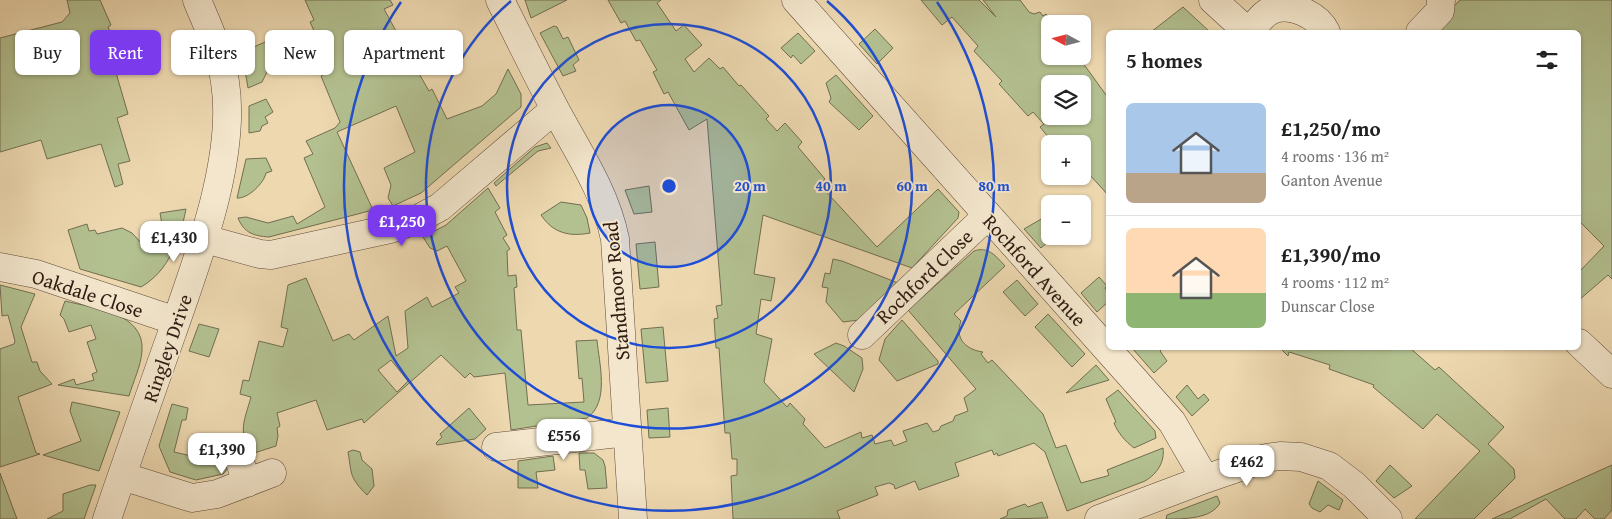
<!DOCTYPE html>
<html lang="en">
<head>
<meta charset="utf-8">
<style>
	:root { --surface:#fff; --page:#f2f2f2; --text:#222; --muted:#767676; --line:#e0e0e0; --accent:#7c3aed }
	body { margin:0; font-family:"Gentium Book Plus",serif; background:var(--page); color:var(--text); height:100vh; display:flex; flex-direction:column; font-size:19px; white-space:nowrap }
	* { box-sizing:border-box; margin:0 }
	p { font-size:16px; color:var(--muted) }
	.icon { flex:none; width:28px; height:28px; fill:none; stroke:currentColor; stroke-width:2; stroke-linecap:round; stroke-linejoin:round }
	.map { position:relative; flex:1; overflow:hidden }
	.side { position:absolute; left:1106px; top:30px; width:475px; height:320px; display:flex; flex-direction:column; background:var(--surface); border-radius:8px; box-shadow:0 1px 4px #0004 }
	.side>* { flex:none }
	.guide { position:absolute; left:15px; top:30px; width:475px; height:45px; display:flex; gap:10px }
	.needle { width:32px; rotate:277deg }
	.fabs { position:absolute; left:1041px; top:15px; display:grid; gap:10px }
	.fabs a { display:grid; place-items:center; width:50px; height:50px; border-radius:8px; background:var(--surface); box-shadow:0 1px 4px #0004; font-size:25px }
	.price { position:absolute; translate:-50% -42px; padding:0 11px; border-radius:10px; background:#fff; color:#222; font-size:16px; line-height:32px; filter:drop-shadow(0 1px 2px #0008) }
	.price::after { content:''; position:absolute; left:50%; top:30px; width:15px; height:11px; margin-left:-8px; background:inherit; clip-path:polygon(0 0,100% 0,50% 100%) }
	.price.on { background:var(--accent); color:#fff }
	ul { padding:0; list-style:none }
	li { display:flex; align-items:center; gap:15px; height:125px; padding:0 20px }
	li+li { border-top:1px solid var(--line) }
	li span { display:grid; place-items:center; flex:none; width:140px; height:100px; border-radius:8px; color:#555 }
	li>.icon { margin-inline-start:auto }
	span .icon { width:60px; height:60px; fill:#fffc; stroke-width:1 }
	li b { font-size:21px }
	h2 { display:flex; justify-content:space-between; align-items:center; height:60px; padding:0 20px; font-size:21px }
	.chip { padding:0 18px; border-radius:8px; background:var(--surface); box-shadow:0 1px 4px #0004; font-size:18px; line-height:45px }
	.chip.on { background:var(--accent); color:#fff }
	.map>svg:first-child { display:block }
	.green { fill:#b3c090; stroke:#726e51; fill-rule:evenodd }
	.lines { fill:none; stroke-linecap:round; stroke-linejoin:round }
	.minor-casing { stroke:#5f4a3a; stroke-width:29 }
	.minor { stroke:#f3e6cc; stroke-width:28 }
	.ring { fill:none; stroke:#1d4ed8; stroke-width:2.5 }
	.labels { text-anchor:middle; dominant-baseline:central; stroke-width:4; stroke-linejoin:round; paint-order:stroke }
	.street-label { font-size:20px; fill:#301b12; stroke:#f3e6cc }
	.centre { fill:#1d4ed8; stroke:#f3e6cc; stroke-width:2.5 }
	.ring-label { font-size:15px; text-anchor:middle; font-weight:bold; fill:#1d4ed8; stroke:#f3e6cc; stroke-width:4; stroke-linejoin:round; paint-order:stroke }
</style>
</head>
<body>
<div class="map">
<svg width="1612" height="519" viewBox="0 0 1612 519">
	<rect width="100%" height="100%" fill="#edd8b0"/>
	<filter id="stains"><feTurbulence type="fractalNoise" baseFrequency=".004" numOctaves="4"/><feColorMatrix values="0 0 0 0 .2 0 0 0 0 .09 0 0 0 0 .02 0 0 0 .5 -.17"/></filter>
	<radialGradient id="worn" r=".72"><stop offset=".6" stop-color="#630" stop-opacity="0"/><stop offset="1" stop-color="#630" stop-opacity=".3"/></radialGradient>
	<!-- green -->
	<path class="green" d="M67,0H100L111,25L108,27L118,50L110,52L128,114L117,118L130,161L118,164L123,184L115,187L101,144L47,159L41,140L0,152V38L62,22L70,13Z
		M305,0H390L393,5L384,9L408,53L414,51L423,66L417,70L429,91L432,89L447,119L482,106L496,94L508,69L521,94V107L421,193L393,206L388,198L391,185L384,168L415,152L396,106L337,132L373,210L269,237C254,236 244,233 238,218L246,217L268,223L293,216L297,224L325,207L304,158L313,154L306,141L335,128L340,122L321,76L332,70L310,22L314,20Z
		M525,0H567L531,18Z
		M608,0H661L657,3L676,31L684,25L702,45L685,59L694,72L709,58L720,69L723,67L739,86L741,85L769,116L766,119L777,131L785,123L802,142L798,147L825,179L820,185L877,247L938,189L959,212L958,218L912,268L763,215L754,274L775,278L771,301L761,299L756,334L772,339L764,382L787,407L790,403L805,419L803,424L825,448L861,432L862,438L872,435L875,444L891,440L894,446L907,441L903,431L927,423L933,432L939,430L941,426L953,421L955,416L968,411L964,398L976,389L908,310L974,251C988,246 996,256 1005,266L954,314L961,321C954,339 967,350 983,352L981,354L988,363L992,360L1043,414L1056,448L1066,445L1081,483L1107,476L1109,475L1107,470L1163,448C1165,462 1157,474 1145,481L1067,511L1045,452L1034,443L998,456L997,453L994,455L992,450L955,463L959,476L919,490L915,481L895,489L894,485L889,483L875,487L878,495L837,511L840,519H733L731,476L737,475V459H732L730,433H725L719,348H716L714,319L718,318L716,306L722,305L707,119L689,130L668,92L664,94L653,72L657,70L640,40L636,41L625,21L621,23Z
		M921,0H979L996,17L983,0H1020L1029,12L1034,14L1040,12L1043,16L1046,14L1054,24H1050V56H1073L1076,61L1080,59L1109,99V196L1088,173L1091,169L1083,159L1082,144H1069L1064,139L1059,144H1054L1040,127L1044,124L1033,112L1028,116L999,84L1002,81L974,51L978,46L952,17L942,25ZM1050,84H1082V116H1050Z
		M1460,0H1612V279L1608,275L1579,300V272L1604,246L1579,221V32H1429Z
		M1183,7L1210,32H1151Z
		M554,26L557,27L563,39L568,37L579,60L573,65L576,71L563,76L540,33Z
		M875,29L893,48L877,64L859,44Z
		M798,33L815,51L801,64L793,55L791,58L781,48Z
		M270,40L276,54L262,82L248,88L242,52Z
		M836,75L873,116L859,130L829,102L831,98L826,83Z
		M266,99L273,112L265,117L268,123L262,126L260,131L249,133V106Z
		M547,143L551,148L538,151L496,186L494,183L535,147Z
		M266,158L272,171L266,173C264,183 248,199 237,198L246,159Z
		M649,186L652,212L634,214L625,190Z
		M488,188L500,208L495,212L507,235L503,238L510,249L507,251L508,276L516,275L517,287L514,288L517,330H521L528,405L584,402L582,378L579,379L576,341L597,340C599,363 610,402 587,418L511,430L505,373L474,377L470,373L465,378L441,355L364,423L362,419L327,430L316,400L277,413L280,426L277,428L278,436L276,446L251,454C238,430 244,422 251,397L240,394L243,380L249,381L259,341L283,347L288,329L281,327L288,285L306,278L333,341L349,334L354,340L388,316L396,356L408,348L405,311L427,297L432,307L459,293L455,287L466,281L447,246L437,251L430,248L423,237L446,225ZM391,360L408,381L397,392L378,370Z
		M561,202L581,205L587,218L590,233C569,237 553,233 541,215Z
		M186,209C180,239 169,271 141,287L80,269L68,230L87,224L89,231L95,230L97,234L122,228L132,233L143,245L154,246L163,230L160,213Z
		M1043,218L1050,226V236H1055L1041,248L1024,229Z
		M655,242L659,287L640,289L636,244Z
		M833,259L842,261L898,283L859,320L843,322L826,302L828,288L822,287L825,273L830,274Z
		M1099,277L1107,286L1105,288L1109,293V301L1097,312L1081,293Z
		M1017,280L1038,304L1025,316L1003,292Z
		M0,285L35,294L21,327L32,362H37L40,371L52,384L18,397L36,453L40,454L0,467V349L14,344L15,341L8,315L2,316Z
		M65,301C92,308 145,312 142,351C141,366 133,382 129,396L58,385L74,379L76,385L94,380L92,374L97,372L87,342L96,339L91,325L69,332L64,319L60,315Z
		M1048,314L1085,354L1072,367L1035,327Z
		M902,320L938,361V364L897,381L879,360L885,339Z
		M199,324L219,329L209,357L189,351Z
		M663,327L668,381L646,383L641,329Z
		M836,343L844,346L862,358L863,369L854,392L814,354Z
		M1132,348H1163L1160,351L1167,361L1154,373Z
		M1280,348H1410L1435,370L1439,367L1504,427L1488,444L1514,469L1515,478L1474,519H1415L1480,451L1437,414L1423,429L1373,387L1374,385L1329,369L1330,365L1289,352L1288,356Z
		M1096,365L1109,380L1066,393Z
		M1187,385L1198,399L1204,394L1209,400L1192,416L1176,397Z
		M1118,390L1155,431L1156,438L1134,448C1125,441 1118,433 1114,423L1116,422L1106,399Z
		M72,402L120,412L99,471L43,455L81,441L70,411Z
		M172,404L188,408L186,420H182L174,452L217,462L220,451C229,455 231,467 223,474L196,480L170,472L159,446Z
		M469,408L486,429L475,439L437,445L436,443L442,437L440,434Z
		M668,408L670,437L649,438L647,410Z
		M353,450L360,452L362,460L372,469L374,486L367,495C349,477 352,475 348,452Z
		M579,453H594L603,460L605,466L607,488L588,489L585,470H580Z
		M553,456L555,470L536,472L538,488H518V461Z
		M1390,465L1412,486L1394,498L1376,481Z
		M1612,465V510L1604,519H1595L1585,509L1576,519H1565L1546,499L1510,519H1492Z
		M0,473L17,519H0Z
		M1318,481L1343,500L1339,510L1328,505L1320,512L1312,508L1309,504Z
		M90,485H96L84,519H47L63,511V494Z
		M1217,496L1220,503C1211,519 1185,519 1166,519L1167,515Z
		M1042,502L1048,518L1000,519L1007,516L1008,510L1025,504L1028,507Z"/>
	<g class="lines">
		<!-- minor casing -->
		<g class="minor-casing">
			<path id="minor" d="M500,0C518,36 536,73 555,109C578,152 605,191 615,239L633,519
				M796,0L1172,422L1205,479
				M1213,0L1248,32
				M1249,32C1256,25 1262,14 1272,10C1290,2 1318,15 1326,32
				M1420,32L1440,11L1441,0
				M205,239L260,254L271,255L390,229L418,219L440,207L555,109
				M0,267L36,274L176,321
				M862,335L987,216
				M1579,343L1612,374
				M496,447L627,432
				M237,453L247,483
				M122,476L192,498L217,494L272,473
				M107,519C128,457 150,395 172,333C197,261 237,158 225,82C221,53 208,27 197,0
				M1099,519L1205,479L1266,458L1280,456L1301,457L1329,466L1354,485L1388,519"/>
		</g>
		<!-- minor -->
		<use href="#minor" class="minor"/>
	</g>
	<!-- distance rings -->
	<circle cx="669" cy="186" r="81" fill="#1d4ed8" fill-opacity=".12"/>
	<g class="ring">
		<circle cx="669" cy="186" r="81"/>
		<circle cx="669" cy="186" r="162"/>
		<path d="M827 1A243 243 0 1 1 511 1"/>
		<path d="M937 2A325 325 0 1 1 401 2"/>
	</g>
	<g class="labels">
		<!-- street labels -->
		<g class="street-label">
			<text transform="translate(1035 270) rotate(48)">Rochford Avenue</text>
			<text transform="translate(924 276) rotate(-44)">Rochford Close</text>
			<text transform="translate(616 291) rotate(-95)">Standmoor Road</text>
			<text transform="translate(88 293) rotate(18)">Oakdale Close</text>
			<text transform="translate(167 348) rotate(-71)">Ringley Drive</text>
		</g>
	</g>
	<circle cx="669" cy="186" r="8" class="centre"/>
	<g class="ring-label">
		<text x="750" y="191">20 m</text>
		<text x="831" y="191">40 m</text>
		<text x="912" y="191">60 m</text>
		<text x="994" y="191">80 m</text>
	</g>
	<rect width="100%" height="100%" filter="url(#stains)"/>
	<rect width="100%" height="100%" fill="url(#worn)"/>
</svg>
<div class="fabs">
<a><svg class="needle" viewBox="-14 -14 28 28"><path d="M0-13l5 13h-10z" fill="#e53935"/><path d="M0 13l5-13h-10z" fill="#767676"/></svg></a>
<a><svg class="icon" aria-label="layers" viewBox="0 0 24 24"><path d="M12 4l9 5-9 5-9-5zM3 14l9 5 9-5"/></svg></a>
<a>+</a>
<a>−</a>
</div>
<b class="price on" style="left:402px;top:247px">£1,250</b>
<b class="price" style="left:174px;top:263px">£1,430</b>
<b class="price" style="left:564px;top:461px">£556</b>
<b class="price" style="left:222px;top:475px">£1,390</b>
<b class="price" style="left:1247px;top:487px">£462</b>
<div class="guide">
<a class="chip">Buy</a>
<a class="chip on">Rent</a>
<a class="chip">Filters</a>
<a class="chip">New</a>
<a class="chip">Apartment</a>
</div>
<section class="side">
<h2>5 homes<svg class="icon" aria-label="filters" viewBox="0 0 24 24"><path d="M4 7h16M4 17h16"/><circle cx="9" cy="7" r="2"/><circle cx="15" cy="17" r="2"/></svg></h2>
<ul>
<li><span style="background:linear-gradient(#a9c7e8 70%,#b9a48a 0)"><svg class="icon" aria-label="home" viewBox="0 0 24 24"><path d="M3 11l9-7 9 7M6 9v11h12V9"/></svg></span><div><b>£1,250/mo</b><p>4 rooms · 136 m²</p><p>Ganton Avenue</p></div></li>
<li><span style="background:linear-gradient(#ffd9b3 65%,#8fb573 0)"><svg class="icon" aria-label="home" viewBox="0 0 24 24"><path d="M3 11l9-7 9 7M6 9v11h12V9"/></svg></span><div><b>£1,390/mo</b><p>4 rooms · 112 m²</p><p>Dunscar Close</p></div></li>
</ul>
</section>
</div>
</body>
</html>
